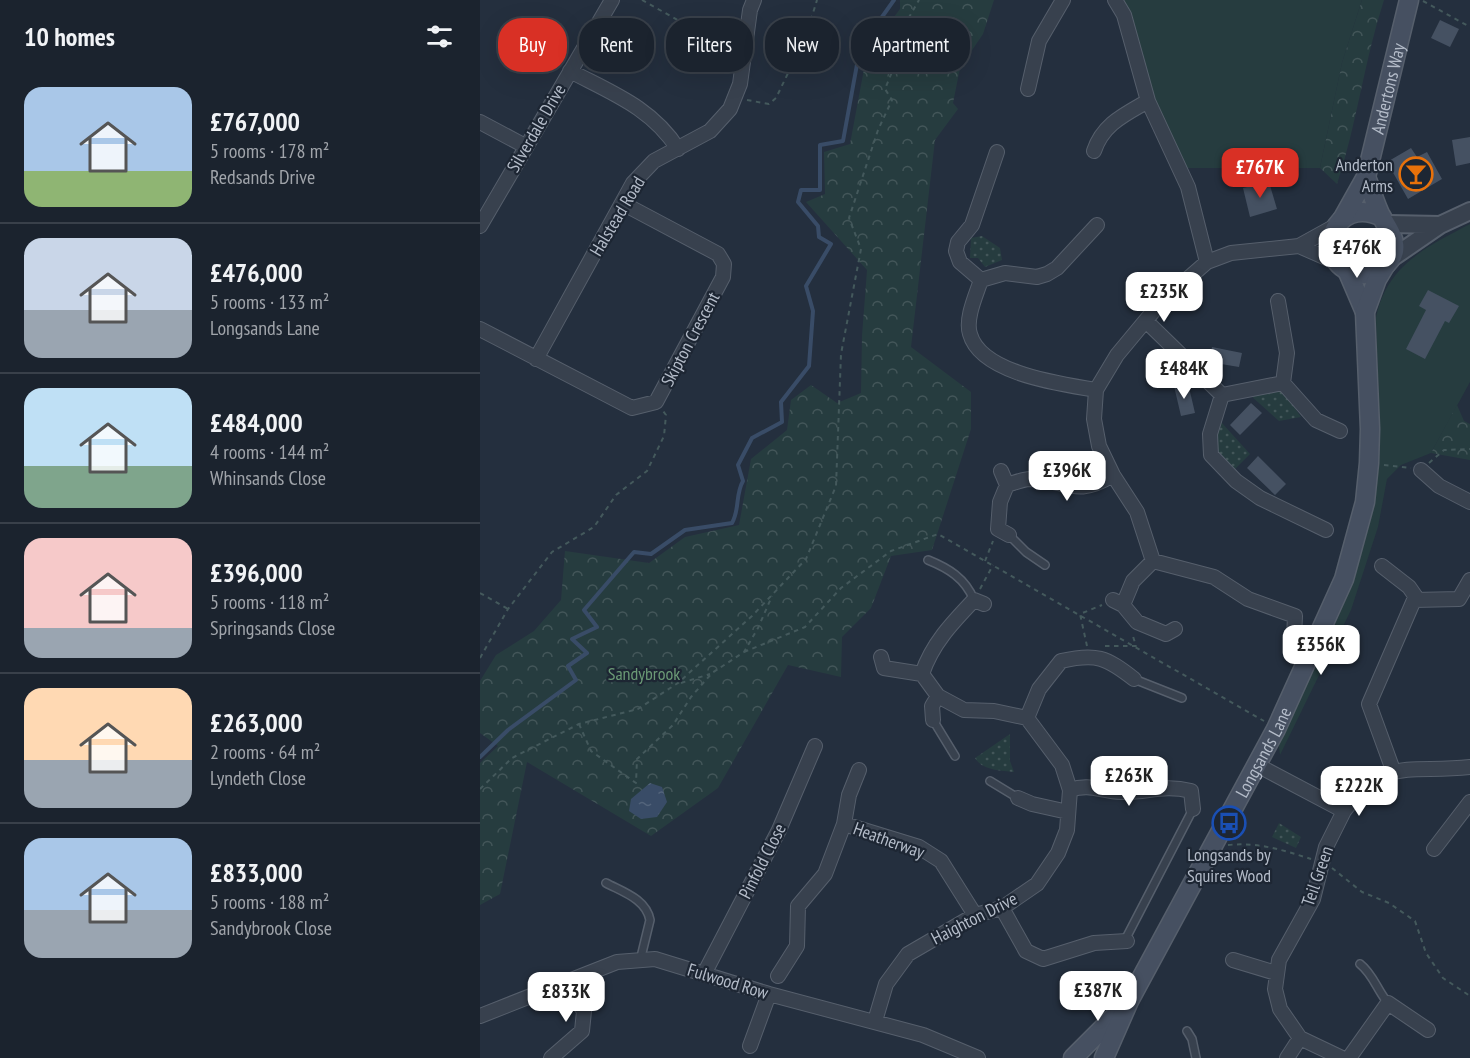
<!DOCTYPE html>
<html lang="en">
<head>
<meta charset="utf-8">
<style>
	:root { --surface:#1b232e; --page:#242b36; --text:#f1f3f6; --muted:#a0a4aa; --line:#39404a; --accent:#d93025 }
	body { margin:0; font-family:"PT Sans Narrow",sans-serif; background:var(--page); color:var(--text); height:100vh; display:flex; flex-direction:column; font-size:22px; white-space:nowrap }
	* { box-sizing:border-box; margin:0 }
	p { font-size:20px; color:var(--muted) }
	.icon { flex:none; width:33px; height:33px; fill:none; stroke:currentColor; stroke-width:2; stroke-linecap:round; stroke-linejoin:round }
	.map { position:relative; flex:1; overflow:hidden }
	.side { display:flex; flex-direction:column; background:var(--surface); width:480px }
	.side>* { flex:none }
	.banner { position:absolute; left:18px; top:18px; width:570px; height:54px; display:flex; gap:12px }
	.price { position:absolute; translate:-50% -51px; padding:0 14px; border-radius:12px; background:#fff; color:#222; font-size:20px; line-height:39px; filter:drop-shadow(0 2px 3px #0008) }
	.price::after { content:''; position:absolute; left:50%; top:36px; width:18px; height:14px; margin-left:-9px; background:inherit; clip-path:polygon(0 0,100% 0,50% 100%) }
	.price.current { background:var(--accent); color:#fff }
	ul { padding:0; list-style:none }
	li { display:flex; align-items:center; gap:18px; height:150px; padding:0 24px }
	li+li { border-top:2px solid var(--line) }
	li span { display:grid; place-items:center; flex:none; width:168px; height:120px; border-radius:18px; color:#555 }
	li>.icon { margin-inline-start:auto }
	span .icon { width:72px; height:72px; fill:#fffc; stroke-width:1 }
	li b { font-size:26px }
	h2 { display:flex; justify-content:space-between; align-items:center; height:72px; padding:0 24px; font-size:26px }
	.tag { padding:0 21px; border-radius:24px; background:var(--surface); box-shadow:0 6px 24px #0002,0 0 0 2px var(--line); font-size:21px; line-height:54px }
	.tag.current { background:var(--accent); color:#fff }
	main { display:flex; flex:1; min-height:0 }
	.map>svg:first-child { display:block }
	.grass { fill:#263c3f }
	.forest { fill:url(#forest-crowns) }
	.park { fill:url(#park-dots) }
	.water { fill:url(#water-ripples) }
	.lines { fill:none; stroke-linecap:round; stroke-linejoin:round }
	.stream { stroke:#394c67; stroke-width:4 }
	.building { fill:#455162 }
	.service-casing { stroke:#565f6c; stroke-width:10 }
	.minor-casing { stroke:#565f6c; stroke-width:16 }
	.tertiary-casing { stroke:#565f6c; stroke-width:20 }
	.secondary-casing { stroke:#565f6c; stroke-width:21 }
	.path { stroke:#44595c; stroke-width:2; stroke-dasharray:4.5 4.5; stroke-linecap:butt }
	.service { stroke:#38414e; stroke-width:7 }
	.minor { stroke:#38414e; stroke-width:14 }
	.tertiary { stroke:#38414e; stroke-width:16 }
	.secondary { stroke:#465061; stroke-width:18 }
	.labels { text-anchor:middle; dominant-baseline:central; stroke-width:4.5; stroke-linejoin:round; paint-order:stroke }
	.street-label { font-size:18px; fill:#b4bcc9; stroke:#1d2633 }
	.poi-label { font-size:18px; fill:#b4bcc9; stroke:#1d2633; text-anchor:end }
	.park-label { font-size:18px; fill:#6b9a76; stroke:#1d2633 }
</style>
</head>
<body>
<main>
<section class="side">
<h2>10 homes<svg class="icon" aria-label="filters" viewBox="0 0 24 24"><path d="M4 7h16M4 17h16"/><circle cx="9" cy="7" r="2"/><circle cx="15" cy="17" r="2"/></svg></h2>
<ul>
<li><span style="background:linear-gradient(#a9c7e8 70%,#8fb573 0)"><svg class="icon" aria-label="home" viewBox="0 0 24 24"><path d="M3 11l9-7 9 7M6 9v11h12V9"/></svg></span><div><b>£767,000</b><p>5 rooms · 178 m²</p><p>Redsands Drive</p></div></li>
<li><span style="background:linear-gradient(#c9d6e8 60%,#9aa5b1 0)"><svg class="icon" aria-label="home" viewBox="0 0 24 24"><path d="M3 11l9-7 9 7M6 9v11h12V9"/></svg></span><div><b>£476,000</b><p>5 rooms · 133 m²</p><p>Longsands Lane</p></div></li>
<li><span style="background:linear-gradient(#bfe0f5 65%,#7fa58c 0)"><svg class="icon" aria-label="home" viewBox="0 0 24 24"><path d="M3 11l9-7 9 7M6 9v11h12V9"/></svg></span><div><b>£484,000</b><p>4 rooms · 144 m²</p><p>Whinsands Close</p></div></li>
<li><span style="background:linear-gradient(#f6c9c9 75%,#9aa5b1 0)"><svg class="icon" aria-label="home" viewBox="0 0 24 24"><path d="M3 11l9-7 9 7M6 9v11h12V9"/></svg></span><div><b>£396,000</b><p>5 rooms · 118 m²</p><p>Springsands Close</p></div></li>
<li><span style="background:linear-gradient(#ffd9b3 60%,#9aa5b1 0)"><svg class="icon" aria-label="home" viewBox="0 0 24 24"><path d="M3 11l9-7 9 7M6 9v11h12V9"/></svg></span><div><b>£263,000</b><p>2 rooms · 64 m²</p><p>Lyndeth Close</p></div></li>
<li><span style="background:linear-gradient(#a9c7e8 60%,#9aa5b1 0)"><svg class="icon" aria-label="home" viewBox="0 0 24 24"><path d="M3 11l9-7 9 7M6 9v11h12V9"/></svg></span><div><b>£833,000</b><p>5 rooms · 188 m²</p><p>Sandybrook Close</p></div></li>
</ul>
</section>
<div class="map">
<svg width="990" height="1058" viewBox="0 0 990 1058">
	<defs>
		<pattern id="forest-crowns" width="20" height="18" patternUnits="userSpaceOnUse" patternTransform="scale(1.5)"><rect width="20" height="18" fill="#263c3f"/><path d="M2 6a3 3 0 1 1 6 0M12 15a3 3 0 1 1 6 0" fill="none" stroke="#435659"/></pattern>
		<pattern id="park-dots" width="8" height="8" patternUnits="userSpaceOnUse" patternTransform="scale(1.5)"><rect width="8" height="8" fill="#263c3f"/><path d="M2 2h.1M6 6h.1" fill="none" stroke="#435659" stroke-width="1.8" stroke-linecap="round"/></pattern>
		<pattern id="water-ripples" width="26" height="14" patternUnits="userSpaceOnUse" patternTransform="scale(1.5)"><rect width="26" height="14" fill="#394c67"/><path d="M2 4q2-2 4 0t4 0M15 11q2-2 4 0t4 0" fill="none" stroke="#53647b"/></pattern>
	</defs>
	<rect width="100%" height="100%" fill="#242f3e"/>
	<!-- grass -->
	<path class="grass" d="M643,0H882L862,63L840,168H706L675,100L650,14Z
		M990,224V382L951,453L921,465L907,479L898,527L871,610L800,755L798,740C840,660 884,577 896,486C903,432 897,373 896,318C906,266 946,247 990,224Z"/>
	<!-- forest -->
	<path class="forest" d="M420,0H514L503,34L480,68L473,103L478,109L455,140L431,347L491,392V429L452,550L411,556L391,608L362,637L361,677L308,665L238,788L171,836L47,762L20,894L0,905V763L18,746L0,733V681L16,655L54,631L81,600L85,551L169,563L205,537L259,525L271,459L307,430L311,400L331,385L357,403L381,393L382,336L387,270L326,202L345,194L344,152L370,144L387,53L420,9Z
		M882,0H904C884,61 877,124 857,184L840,168L862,63Z
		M977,405L984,421L990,424V460L951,453Z"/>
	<!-- park -->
	<path class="park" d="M502,236L520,248L522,260L505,267L498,258H490L491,238Z
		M796,389L805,394L821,417L799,421L770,395Z
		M741,422L770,454L754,470L734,449L738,425Z
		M530,734V761L534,772C520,770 503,771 495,758Z
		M799,823L821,837L816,848L792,837Z"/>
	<!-- water -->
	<path class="water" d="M170,783L182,787L187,802L177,817L161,819L149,811L151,799Z"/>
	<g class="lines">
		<!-- stream -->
		<path class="stream" d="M0,757L28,730L96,680L88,666L107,653L92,639L117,627L104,610L154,552L171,554L205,530L252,523C260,509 255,495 263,481L258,465L272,438L302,422L301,402L329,366L333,311L326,286L351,244L339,237L338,226L318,202L321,190H340V145L363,141L380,48L414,0"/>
	</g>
	<!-- building -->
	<path class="building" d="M960,20L979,29L970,47L951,38Z
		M990,137V163L976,166L972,140Z
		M931,148L937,157L947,152L962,179L928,199L907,162Z
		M789,182L797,209L770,217L763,188Z
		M948,290L979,306L969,323L965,321L945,359L926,349L946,310L939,306Z
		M732,347L762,353L759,367L729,362Z
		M708,383L715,413L701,416L694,386Z
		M771,403L782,413L760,435L750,425Z
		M778,456L806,484L795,495L767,468Z"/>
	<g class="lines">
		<!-- service casing -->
		<g class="service-casing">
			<path id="service" d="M529,535L546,552L565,565
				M448,560C468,568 485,578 494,600
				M654,679L702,698
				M453,720L475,756
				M510,781L538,798
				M126,883C143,892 166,899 170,920L160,961
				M644,942L713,809
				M880,964C893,974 897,990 908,1003
				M707,1031L712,1039L716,1058"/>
		</g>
		<!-- minor casing -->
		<g class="minor-casing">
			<path id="minor" d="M635,0L644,15L668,101L708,187L727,262
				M90,71C132,93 172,108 198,149
				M548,89L559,41L583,0
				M0,122L45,146
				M614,151C623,124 644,115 668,101
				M0,226L132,0
				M819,246L860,264
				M501,280L480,262L476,251L478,242L492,225L517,152
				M798,301L807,353L803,383L836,420L860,431
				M666,321L742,395L803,383
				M0,329L152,408L176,402L243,277L244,264L238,254L142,203
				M56,359L153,183L174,161L230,131L250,109L260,84L270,10L274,0
				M616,390C582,384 501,374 490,334C485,319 496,295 501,280L525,273L557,277L567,274L577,268L617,225
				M742,395L730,434L731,455L756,481L780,498L846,530
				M941,470L959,486L990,502
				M521,471L527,485L520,502L518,529L529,535
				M527,485C534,483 543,479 550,479C588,480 595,498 633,475
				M902,566L929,587L938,600
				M633,600L643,605L657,622L686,634L695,629
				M643,605L653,581L673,561
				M814,638L815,616L768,599L734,577L673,561L657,512L633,475L619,446L614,419L616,390L637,355L681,302L727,262L751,253L819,246L857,225
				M401,657L404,668L442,674
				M547,718L559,689L581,661C616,653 626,657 654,679
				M453,720L452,706L458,696
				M777,765L864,811C906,755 931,774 990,767
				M913,770L889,704L934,600L979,599L990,580
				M590,790C610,783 620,791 641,792C668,793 682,784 711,791L713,809
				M538,798L552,804L588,812
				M364,824L439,847L461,861L495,915
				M954,849L990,802
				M522,908L546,951L563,959L614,943L647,941
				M753,960L796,973
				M224,974L299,830L335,746
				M298,976L317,946L318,906L345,874L364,824L369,795L379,770
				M0,1016L137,962L175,959L289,994L443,1035L498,1058
				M395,1021L406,984L428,954L495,915L522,908L557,884L578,853L587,830L590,790L582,765L547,718L514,711L484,710L458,696L442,674C452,644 472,623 494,600L504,604
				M270,1046L289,994
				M71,1058L102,1031L104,1011L85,984
				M807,1058L820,1038
				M862,1058L820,1038L800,1009L795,989L799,960L833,899L846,847L864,811
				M869,1058L908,1003L948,1030"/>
		</g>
		<!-- tertiary casing -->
		<g class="tertiary-casing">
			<path id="tertiary" d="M909,224L960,225
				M909,260L960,225L990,211"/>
		</g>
		<!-- secondary casing -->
		<g class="secondary-casing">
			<g id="secondary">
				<path d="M886,177C891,189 895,204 901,216C911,234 925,250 902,268C894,273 884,276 875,273C831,262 853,193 902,217"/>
				<path id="s1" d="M863,218L886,177L929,0"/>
				<path d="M867,270L885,312"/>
				<path d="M593,1058L635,1016"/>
				<path id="s2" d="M624,1058L649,1001L796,729L864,579L885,502L889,463L890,429L885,312L897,279L906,264"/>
			</g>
		</g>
		<!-- path -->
		<path class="path" d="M162,0L253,51
			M943,1L990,27
			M267,100L289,104L296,98L326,36L337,0
			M949,463L964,450L990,449
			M904,465L931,468
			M505,561L513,541
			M500,589L513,565
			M0,593L28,609
			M607,646L600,614L622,605
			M625,646H656L652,633
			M264,652L325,627L361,588L411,551L458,534L784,721
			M0,658L28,609L72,552L114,527L136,495L167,471L184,436L186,415L183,411
			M201,683L230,674
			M99,724L111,751L156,783L157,759L193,725L211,697L232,673L264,652L278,628L292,596
			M0,789L32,758L99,724L158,709L198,683L272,616L326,559L356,486L361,354L381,249L369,218L398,130L412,100L405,89L421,50L424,26L439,0
			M748,845C778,842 803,850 831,859
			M852,868L882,892L909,903L935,921L946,953L963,978L990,996"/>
		<!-- service -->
		<use href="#service" class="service"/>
		<!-- minor -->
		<use href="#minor" class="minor"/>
		<!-- tertiary -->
		<use href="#tertiary" class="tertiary"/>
		<!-- secondary -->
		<use href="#secondary" class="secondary"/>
	</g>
	<!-- icons -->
	<defs>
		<g id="bar-ring" transform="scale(1.725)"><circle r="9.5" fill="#1d2633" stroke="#e8710a" stroke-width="1.5"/><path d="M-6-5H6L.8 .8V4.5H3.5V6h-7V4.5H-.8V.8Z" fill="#e8710a"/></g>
		<g id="bus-ring" transform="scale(1.725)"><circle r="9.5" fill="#1d2633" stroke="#1a4fb4" stroke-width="1.5"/><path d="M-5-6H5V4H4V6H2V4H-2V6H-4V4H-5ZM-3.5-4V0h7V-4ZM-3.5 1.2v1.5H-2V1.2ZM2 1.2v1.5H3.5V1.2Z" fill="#1a4fb4"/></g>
	</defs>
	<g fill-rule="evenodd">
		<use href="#bar-ring" x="936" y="174"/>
		<use href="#bus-ring" x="749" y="823"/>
	</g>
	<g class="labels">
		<!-- street labels -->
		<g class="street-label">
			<text stroke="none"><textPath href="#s1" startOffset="138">Andertons Way</textPath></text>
			<text transform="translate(56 128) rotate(-60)">Silverdale Drive</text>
			<text transform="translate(137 216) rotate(-59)">Halstead Road</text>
			<text transform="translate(210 339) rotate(-62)">Skipton Crescent</text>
			<text stroke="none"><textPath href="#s2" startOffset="345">Longsands Lane</textPath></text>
			<text transform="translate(409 840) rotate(20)">Heatherway</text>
			<text transform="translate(282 861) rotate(-63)">Pinfold Close</text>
			<text transform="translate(837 876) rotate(-71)">Teil Green</text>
			<text transform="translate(494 918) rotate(-27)">Haighton Drive</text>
			<text transform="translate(248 981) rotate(17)">Fulwood Row</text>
		</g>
		<!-- poi labels -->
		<g class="poi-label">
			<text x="913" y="164">Anderton<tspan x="913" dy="21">Arms</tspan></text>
			<text x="749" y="854" text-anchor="middle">Longsands by<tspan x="749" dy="21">Squires Wood</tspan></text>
		</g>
		<!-- park labels -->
		<g class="park-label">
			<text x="164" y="673">Sandybrook</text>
		</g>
	</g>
</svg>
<b class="price current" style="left:780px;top:199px">£767K</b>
<b class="price" style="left:877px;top:279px">£476K</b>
<b class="price" style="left:684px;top:323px">£235K</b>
<b class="price" style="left:704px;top:400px">£484K</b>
<b class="price" style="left:587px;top:502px">£396K</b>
<b class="price" style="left:841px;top:676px">£356K</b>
<b class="price" style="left:649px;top:807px">£263K</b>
<b class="price" style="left:879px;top:817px">£222K</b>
<b class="price" style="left:618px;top:1022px">£387K</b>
<b class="price" style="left:86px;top:1023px">£833K</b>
<div class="banner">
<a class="tag current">Buy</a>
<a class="tag">Rent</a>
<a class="tag">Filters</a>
<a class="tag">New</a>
<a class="tag">Apartment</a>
</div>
</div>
</main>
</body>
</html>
